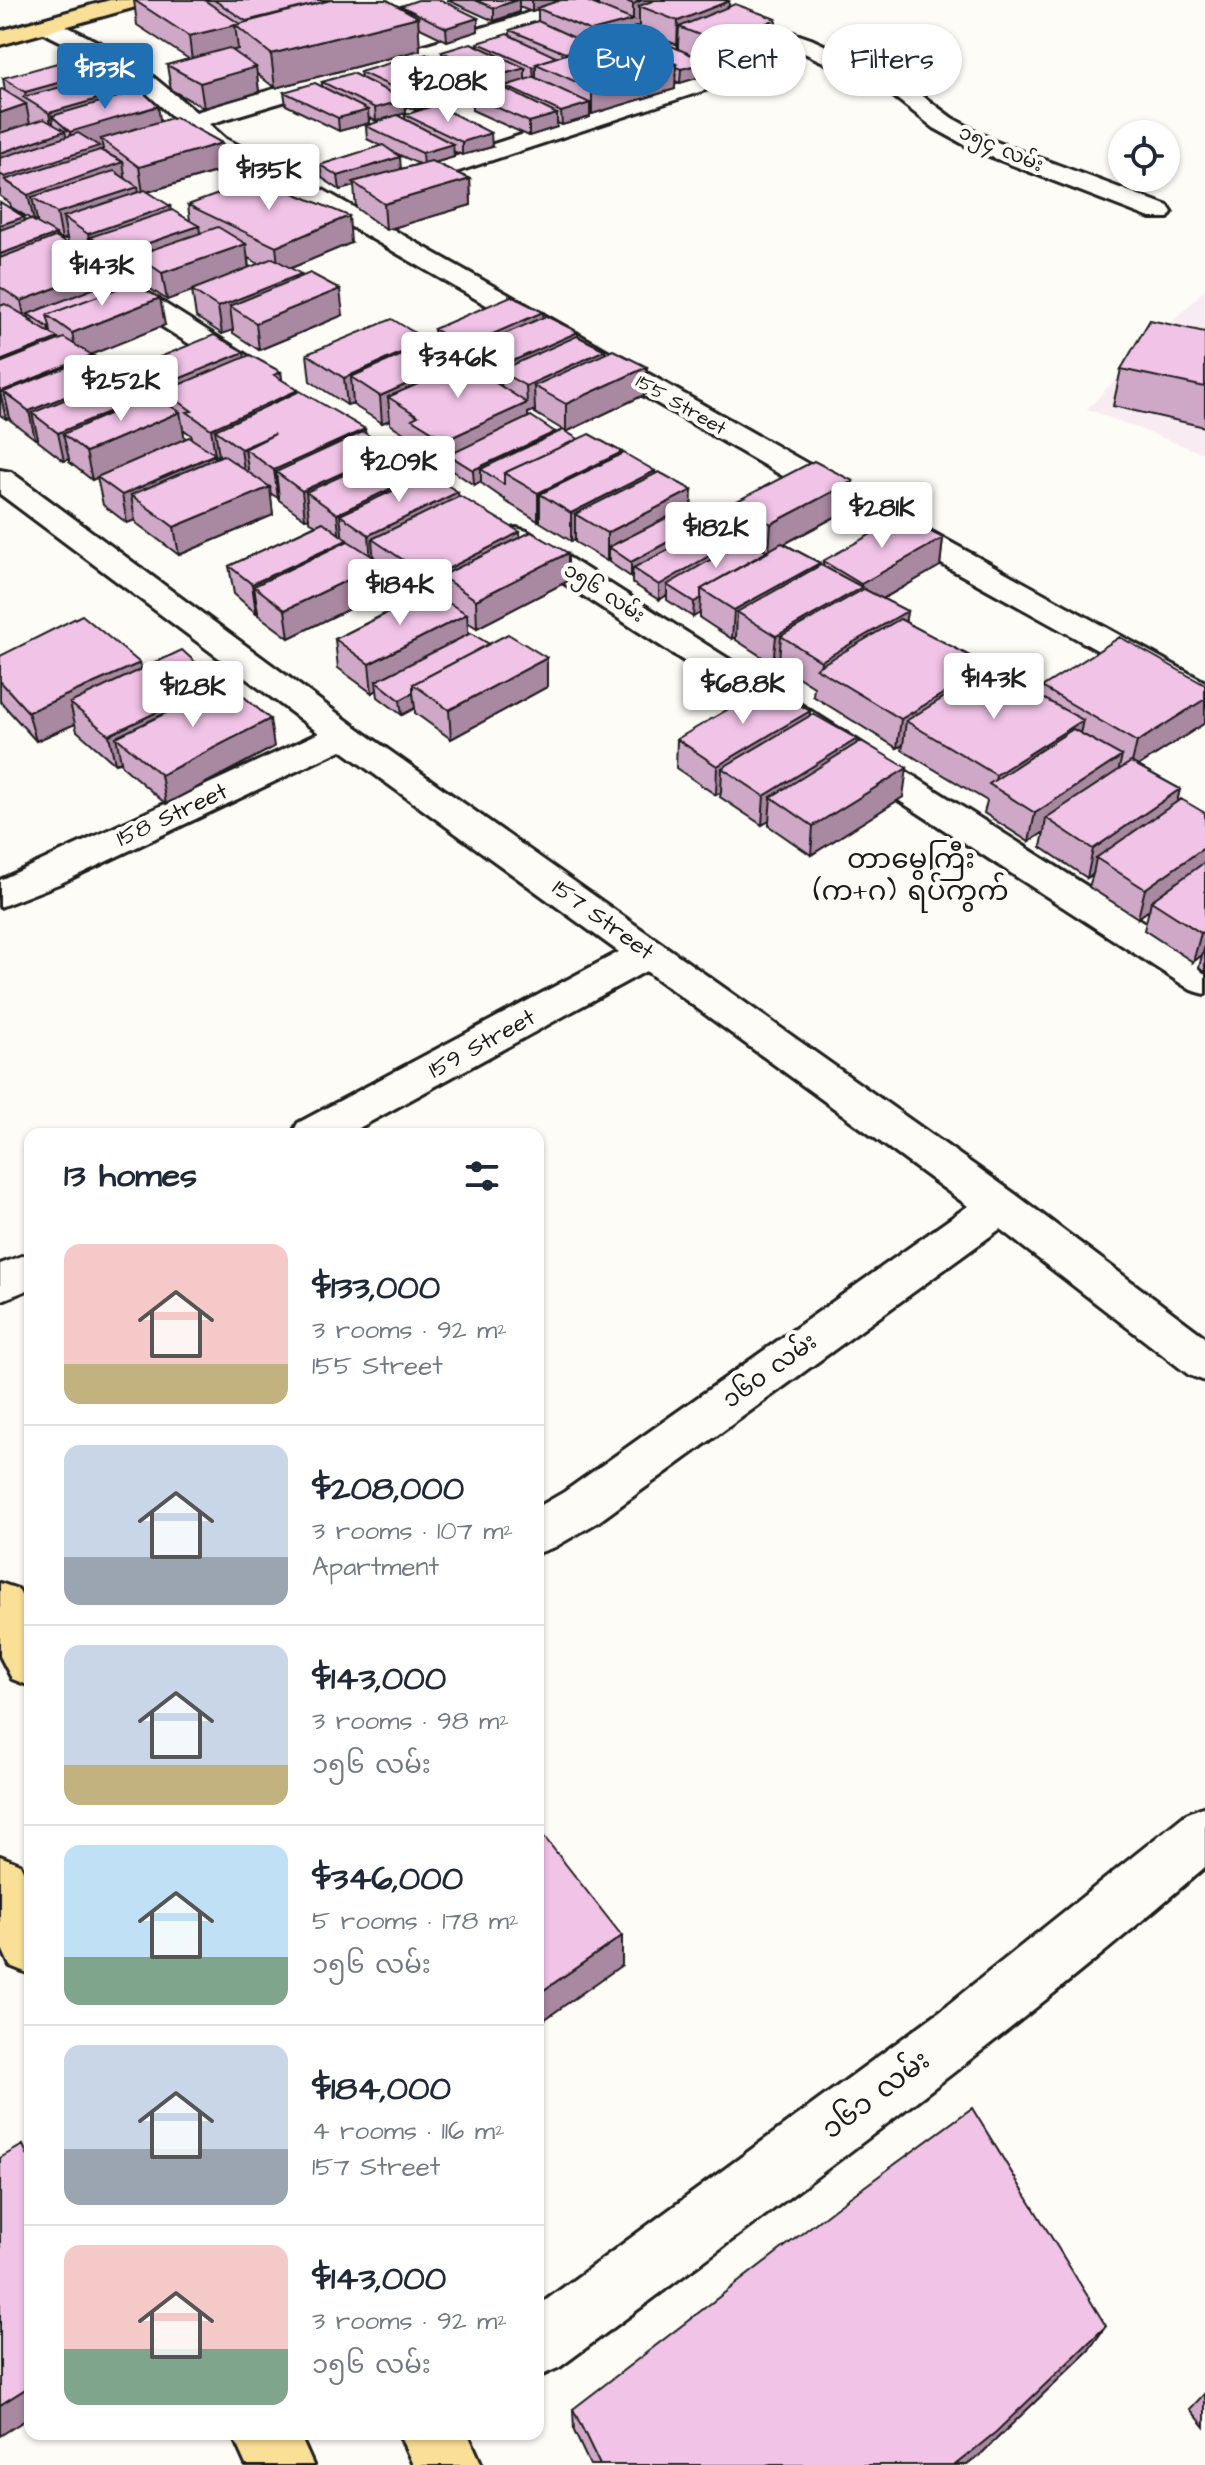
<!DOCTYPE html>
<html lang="en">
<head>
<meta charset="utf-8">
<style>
	:root { --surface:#fff; --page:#f6f6f7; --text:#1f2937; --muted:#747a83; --line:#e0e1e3; --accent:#1f6fb2 }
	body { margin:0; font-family:"Architects Daughter","Noto Sans Myanmar",sans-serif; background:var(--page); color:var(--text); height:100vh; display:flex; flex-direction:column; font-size:30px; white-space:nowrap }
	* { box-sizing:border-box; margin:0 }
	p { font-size:26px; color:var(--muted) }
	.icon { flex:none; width:44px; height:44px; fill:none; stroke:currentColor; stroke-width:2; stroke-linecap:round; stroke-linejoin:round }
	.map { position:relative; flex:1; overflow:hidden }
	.panel { position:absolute; left:24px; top:1128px; width:520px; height:1312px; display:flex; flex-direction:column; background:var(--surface); border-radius:16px; box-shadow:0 2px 6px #0004 }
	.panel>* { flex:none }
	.top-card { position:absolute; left:568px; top:24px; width:516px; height:72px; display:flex; gap:16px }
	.controls { position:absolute; left:1108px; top:120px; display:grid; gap:16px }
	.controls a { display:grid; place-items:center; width:72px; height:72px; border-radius:50%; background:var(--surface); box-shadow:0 2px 6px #0004; font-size:40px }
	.price { position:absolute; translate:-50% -68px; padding:0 18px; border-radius:8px; background:#fff; color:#222; font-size:26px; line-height:52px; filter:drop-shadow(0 2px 4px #0008) }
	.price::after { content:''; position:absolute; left:50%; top:48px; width:24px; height:18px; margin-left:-12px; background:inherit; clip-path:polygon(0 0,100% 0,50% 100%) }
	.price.on { background:var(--accent); color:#fff }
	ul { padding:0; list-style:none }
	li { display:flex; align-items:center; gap:24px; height:200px; padding:0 40px }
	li+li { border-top:2px solid var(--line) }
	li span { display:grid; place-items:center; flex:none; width:224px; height:160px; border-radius:16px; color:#555 }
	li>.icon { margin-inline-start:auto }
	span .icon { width:96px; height:96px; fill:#fffc; stroke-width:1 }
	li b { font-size:34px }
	h2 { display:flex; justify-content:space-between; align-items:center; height:96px; padding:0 40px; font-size:34px }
	.chip { padding:0 28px; border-radius:36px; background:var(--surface); box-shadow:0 2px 6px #0004; font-size:28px; line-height:72px }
	.chip.on { background:var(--accent); color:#fff }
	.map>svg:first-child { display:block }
	.built { fill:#f9ebf2 }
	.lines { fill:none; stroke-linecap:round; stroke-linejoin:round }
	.minor-casing { stroke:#1c1c1c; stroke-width:6 }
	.major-casing { stroke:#1c1c1c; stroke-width:6 }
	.minor { fill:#fdfcf7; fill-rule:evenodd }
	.major { fill:#fadf96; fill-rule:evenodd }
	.wall { fill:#cfa8c7; stroke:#1c1c1c; stroke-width:2; fill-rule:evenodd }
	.shaded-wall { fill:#a988a2; stroke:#1c1c1c; stroke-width:2; fill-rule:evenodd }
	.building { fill:#f1c3e7; stroke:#1c1c1c; stroke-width:2 }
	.labels { text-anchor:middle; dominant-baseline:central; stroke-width:8; stroke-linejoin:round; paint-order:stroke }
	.far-street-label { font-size:20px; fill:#1c1c1c; stroke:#fdfcf7 }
	.street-label { font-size:24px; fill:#1c1c1c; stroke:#fdfcf7 }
	.quarter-label { font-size:28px; fill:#1c1c1c; stroke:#fdfcf7 }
	.near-street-label { font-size:28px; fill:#1c1c1c; stroke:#fdfcf7 }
</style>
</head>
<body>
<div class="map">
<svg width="1205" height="2465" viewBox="0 0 1205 2465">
	<rect width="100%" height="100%" fill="#fdfcf7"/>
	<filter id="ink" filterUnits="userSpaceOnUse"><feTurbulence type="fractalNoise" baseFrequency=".0125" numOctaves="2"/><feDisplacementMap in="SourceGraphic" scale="16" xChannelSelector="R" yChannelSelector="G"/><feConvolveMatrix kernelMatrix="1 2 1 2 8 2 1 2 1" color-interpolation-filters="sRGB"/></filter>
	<g filter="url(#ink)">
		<!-- built -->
		<path class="built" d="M1205,289V454L1087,409Z"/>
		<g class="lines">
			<!-- minor casing -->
			<g class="minor-casing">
				<path id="minor" d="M564,0H596L593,5L518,32L209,124L226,139L300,177L817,469L1205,682V706L1193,703L795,483L282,187L208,149L140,87L114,68L38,30L35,25L38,20H54L130,58L196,112L502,22Z
					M664,0H697L811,39L904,82L952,118L994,141L1168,206L1172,212L1168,218H1150L976,151L934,128L888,92L802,52L730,82L398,191H380L376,186L380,181L714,72L782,44L667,5Z
					M114,276L124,278L262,365L266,371L262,377L252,380L242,377L104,290L100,284L104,278Z
					M0,470L11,472L356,727L1015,1194L1205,1337V1381L1189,1375L1000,1229L598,1522L555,1547L538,1553V1507L564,1492L968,1206L646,971L348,1134H292L298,1123L619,952L341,750L61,883L0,907V880L319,733L0,494Z
					M516,528L527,531L1205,961V994L1191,990L505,545L500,538L505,531Z
					M30,1253V1289L0,1301V1264Z
					M1205,1806V1867C999,2046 779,2205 560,2367L538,2377V2306L940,2011L1186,1814Z"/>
			</g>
			<!-- major casing -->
			<g class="major-casing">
				<path id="major" d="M110,0H146L143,5L0,45V31Z
					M0,1583L18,1589L30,1612V1686L12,1679L0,1656Z
					M0,1856L20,1864L30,1885V1974L10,1966L0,1944Z
					M232,2434H299L313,2465H246Z
					M399,2434H468L482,2465H413Z"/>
			</g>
			<!-- minor -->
			<use href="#minor" class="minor"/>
			<!-- major -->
			<use href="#major" class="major"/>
		</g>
		<!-- wall -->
		<path class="wall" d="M134,0H387L401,8V6L478,18V31L447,41L418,27L420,50L275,88L257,74L259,92L204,108L171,90L167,65L189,59L137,25Z
			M447,0H584L598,6V0H727L728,7L776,19L775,43L719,67L708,63L707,75L680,83L675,81V89L592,114L590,113V117L562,125L557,123V127L529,136L472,110V96L495,89L480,82L481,93L452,101L443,97V102L415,110L406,106V113L376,121L369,118V123L339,131L286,105L284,92L322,86V82L361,77L360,72L397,66V63L442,62V52L479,46L478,43L510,36V30L538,21V10L532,12L519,7V12L494,21ZM639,26V31L678,45V49L633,42V28Z
			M112,68V73L137,92L161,122L222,143L226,169L148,192L171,210L190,221L188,205L351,243L291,268L343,315L259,350L233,333V330L222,334L196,317L192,290L167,300L140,282L139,274L121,281L109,273L111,282L165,325L92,354L93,357L122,374L123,376L130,380L128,370L244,352V357L281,372L282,380L298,390V392L365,429V434L393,450V453L428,471V474L458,497L520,537L568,581L477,628L467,622L468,634L489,644L547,658V687L451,739L415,713V708L402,715L378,697L377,690L372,693L338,668L335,639L418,597L384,574L386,591L289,638L258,615V612L256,613L234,594L229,566L316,525L309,521V518L305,519L279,500V497L278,498L270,493L273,515L179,555L136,523L135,520L127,523L103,505L97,477L92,480L69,462V459L64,461L38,441V438L35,439L10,420V418L6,419L0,415V202L24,217L25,221L37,223V220L34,221L11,207L10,203L0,196V90L5,91L3,78ZM56,236L62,240L67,238L68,243L86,255L57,238ZM248,258L259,264L249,268ZM183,429L191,435L192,438L184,439Z
			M405,115L492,147L462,155L453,151L454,157L434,163L470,179L471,205L386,230L356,208L354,186L340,190L322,178L320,165L381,146L367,139L366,126L405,120ZM391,151L419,164L401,169Z
			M543,312V317L578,332V336L605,350V353L646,394L566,432L578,439L622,454L655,474L691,505L712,527L738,544L768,551L734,530L735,502L850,509L784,544L820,563L819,566H823V561L943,538L940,566L883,599L907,611L905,622L988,671L1040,696L1042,687L1205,685V723L1138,766L1180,789L1177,802L1205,813V973L1199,968L1202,955L1193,962L1144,930L1149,910L1138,918L1089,887L1093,874L1087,878L1041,847L1044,832L1029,842L984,813L987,801L902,750L903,745L897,748L813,696L814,687L779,665V661L773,664L736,640V637L732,639L700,618V613L693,617L667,600V595L659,600L632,583V576L631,577L609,562V560L607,561L575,542V540L571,541L540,522V520L538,521L505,501V499H504L481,483V481L474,485L450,469V467L448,468L414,447L413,439L390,424V420L382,423L353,405V403L347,405L310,381L307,354L435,343L434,329ZM535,410V413L563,430L555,433V432L528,418V413Z
			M1205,330V427L1113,406L1121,369L1205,332Z
			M0,656L140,663L141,669L218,683L219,688L274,747L166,804L122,766L121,761L115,764L77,731L75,724L36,741L0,701Z
			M810,711V716L857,744L903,797L811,855L769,826V821L762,825L720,797L721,792L716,795L676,768L677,739Z
			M1088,2351L981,2454L967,2465H590L574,2431L573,2409Z
			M1205,2393V2427L1190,2409Z"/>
		<!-- shaded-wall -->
		<path class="shaded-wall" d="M517,0H519V12L494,21V8Z
			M532,0H562L537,8L538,10L532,12Z
			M642,0H682L639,6V26L633,28V45L591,46V31L633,20V4Z
			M729,1L728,25L679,27L678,45L677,46L678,21Z
			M418,17L420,50L275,88L271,54Z
			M478,18V31L447,41L446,28Z
			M776,19L775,43L719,67L720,43Z
			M235,25L238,49L192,61L189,36Z
			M708,62L707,75L680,83L681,69Z
			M676,64L675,89L592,114V89Z
			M536,66V80H534L533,67Z
			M256,67L259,92L204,108L200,83Z
			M112,68L116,93L26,98L25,92Z
			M525,68V81L497,89L496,76Z
			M480,80L481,93L452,101L451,88Z
			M136,88L140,112L158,106L162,132L101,139L103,149L100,150L123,162L127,188L32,197L37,220L34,221L28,195L6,181L5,177L0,174V153L53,135L49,113ZM52,116L70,132L74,154L70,156L65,131L55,134Z
			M443,89V102L415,110L414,97Z
			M405,100L406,113L376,121L375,108Z
			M590,103V117L562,125L561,112Z
			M26,104L31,129L0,140V113Z
			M368,110L369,123L339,131L338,118Z
			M557,114V127L529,136V122Z
			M491,133L492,147L462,155V142Z
			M222,143L226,169L143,193L139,167Z
			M453,144L454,157L423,166L422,153Z
			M400,157L401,170L353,182L354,186L340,190L338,176Z
			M470,179L471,205L386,230L384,204Z
			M138,187L143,213L63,217L67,238L62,240L57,213Z
			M170,206L175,232L90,237L93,260L88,234Z
			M349,216L351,243L279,273L276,247Z
			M24,217L29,243L0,254V225Z
			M199,226L203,253L136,255L139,274L121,281L116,254Z
			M56,234L61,260L0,283V254Z
			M246,244L249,271L167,300L162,273Z
			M108,268L113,295L47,315L28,314L30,321L32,320L38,346L51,341L48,327L50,326L52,340L58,338L64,365L0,391V361L27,328L21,301Z
			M301,274L304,301L230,306L233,330L222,334L218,307Z
			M340,289L343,315L259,350L256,323Z
			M160,298L165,325L78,360L72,333Z
			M543,312L544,339L468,350L469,372L388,397L390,420L382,423L380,396L464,359L463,347Z
			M578,332V360L499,371V379L501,378L502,405L493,381L498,379L497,368Z
			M428,341L430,369L351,377L353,403L347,405L344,378Z
			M605,350V377L534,386L535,410L528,413V430L449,455L450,467L448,468L446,440L527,403L526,386Z
			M244,352L247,379L164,391L167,413L159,416L154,389Z
			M92,355L98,382L4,392L10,418L6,419L0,392Z
			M647,367L646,394L566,432V404Z
			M281,372L284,396L298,390L301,418L215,430L219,455L215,456L219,482L131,495L135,520L127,523L122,495L215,455L211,429L274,375Z
			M122,374L128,401L32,413L38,438L35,439L29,411Z
			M152,394L156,422L63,434L69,459L64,461L58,433Z
			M180,412L185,440L92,480L86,452Z
			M365,429L368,457L276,472L279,497L278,498L274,470Z
			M555,432V446L481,469V481L474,485L473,470Z
			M275,434L245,449L249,475L245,477L241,449Z
			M393,450L395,478L306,492L309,518L305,519L302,491Z
			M622,452V480L540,494V520L538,521V493Z
			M428,471L430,499L340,515L343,541L340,542L337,514Z
			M655,471V499L575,514V539L571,541V513Z
			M853,481L850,509L769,552L771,524Z
			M270,487L273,515L179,555L174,527Z
			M692,490L691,518L609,547V560L607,561V533Z
			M458,492L460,520L372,539L374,562L371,563L369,535Z
			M712,518V533L633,568L632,576L631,577V562Z
			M520,532L521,560L441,576L443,601L432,607L430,578Z
			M943,538L940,566L859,612L781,636L779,661L773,664L776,636L861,588V584Z
			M738,539V554L667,585V595L659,600V585Z
			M347,540L350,568L254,586L258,612L256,613L252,584Z
			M568,553V581L477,628L476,600Z
			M383,563L386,591L289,638L285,610Z
			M820,563L817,591L737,612L736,637L732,639L734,610Z
			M701,598L700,613L693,617L694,602Z
			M907,611L903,640L820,670L821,661Z
			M467,614L469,643L376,681L377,690L372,693L369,664Z
			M547,658V687L451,739L449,710Z
			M140,663L146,692L70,703L75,724L36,741L28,712Z
			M989,666L984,695L906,721L903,745L897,748L901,719Z
			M218,683L223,712L116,737L121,761L115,764L109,735Z
			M413,693L415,708L402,715L400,700Z
			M1205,699V723L1130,771L1137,742Z
			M810,711L808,740L722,768L721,792L716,795L717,766Z
			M270,719L274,747L166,804L161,775Z
			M1083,720L1077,748L994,787L996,775Z
			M857,739L854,768L771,797L769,821L762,825L764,796Z
			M1122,756L1115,784L1046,818L1044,832L1029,842L1035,813Z
			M907,768L903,797L811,855L813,826Z
			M1180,789L1173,818L1096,858L1093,874L1087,878L1093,849Z
			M1205,847V870L1151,901L1149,910L1138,918L1145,889Z
			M1205,931V946L1202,955L1193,962L1201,933Z
			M622,1936V1965L538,2024V1994Z
			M1106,2326L1088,2351L981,2454L967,2465H955Z
			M30,2386V2417L0,2436V2405Z"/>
		<!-- building -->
		<path class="building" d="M134,0H204L240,24L189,36Z
			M214,0H331L246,21Z
			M331,0H387L418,17L271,54L235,25Z
			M418,0H441L478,18L446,28L401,6Z
			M475,0H517L494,8Z
			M561,0H584L633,20L591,31L537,8Z
			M624,0H642L633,4Z
			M655,0H727L729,1L678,21L639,6Z
			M735,4L776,19L720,43L679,27Z
			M538,21L592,46L565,53L510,30Z
			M507,34L556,57L536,64V66L533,67L478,43Z
			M651,37L708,62L681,69L676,67V64L628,44Z
			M614,38L676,64L592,89L536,64Z
			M471,43L525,68L496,76L442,52Z
			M229,48L256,67L200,83L167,65Z
			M93,53L112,68L25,92L3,78Z
			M427,54L480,80L451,88L397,63Z
			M390,63L443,89L414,97L360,72Z
			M122,71L136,88L49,113L23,97Z
			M352,73L405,100L375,108L322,82Z
			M534,77L590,103L561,112L505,86Z
			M315,83L368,110L338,118L284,92Z
			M502,87L557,114L529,122L472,96Z
			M2,89L26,104L0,113V90Z
			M141,90L158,106L70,132L52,116Z
			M436,105L491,133L462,142L405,115Z
			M397,115L453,144L422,153L366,126Z
			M175,117L222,143L139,167L101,139Z
			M44,119L65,131L0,153V133Z
			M78,133L99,146L5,177L0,174V158Z
			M383,145L400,157L338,176L320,165Z
			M100,150L123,162L28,195L5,180Z
			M431,161L470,179L384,204L353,182Z
			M114,171L138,187L57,213L32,197Z
			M260,179L349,216L276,247L188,205Z
			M145,190L170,206L88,234L63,217Z
			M0,202L24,217L0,225Z
			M172,210L199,226L116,254L90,237Z
			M30,219L56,234L0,254V230Z
			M218,227L246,244L162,273L136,255Z
			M55,237L108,268L21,301L0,287V258Z
			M273,258L301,274L218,307L192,290Z
			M310,273L340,289L256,323L230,306Z
			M113,281L122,287L47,315L50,326L48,327L28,314Z
			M132,283L160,298L72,333L47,315Z
			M511,296L543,312L463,347L434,329Z
			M5,304L32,320L30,321L58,338L0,361V306Z
			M546,316L578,332L497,368L468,350Z
			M392,319L428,341L344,378L307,354Z
			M1150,320L1205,332V387L1121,369Z
			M214,335L244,352L154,389L128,370Z
			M577,336L605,350L526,386L499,371Z
			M64,338L92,355L0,392V363Z
			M432,342L464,359L380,396L351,377Z
			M613,350L647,367L566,404L534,386Z
			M250,355L281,372L274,375L298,390L211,429L187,412L192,411L164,391Z
			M94,356L122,374L29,411L4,392Z
			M470,361L501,378L493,381L527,403L446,440L412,419L418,416L388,397Z
			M123,376L152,394L58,433L32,413Z
			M300,391L365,429L274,470L245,449L275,434L241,449L215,430Z
			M153,395L180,412L86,452L63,434Z
			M531,416L555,432L473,470L449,455Z
			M563,430L578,439L504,473V484H503L481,469Z
			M363,432L393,450L302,491L276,472Z
			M589,434L622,452L538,493L504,473Z
			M189,437L215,454L122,495L97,477Z
			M394,452L428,471L337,514L306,492Z
			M624,453L655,471L571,513L540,494Z
			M223,455L270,487L174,527L131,495Z
			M814,461L853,481L771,524L735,502Z
			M659,472L692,490L607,533L575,514Z
			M429,474L458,492L369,535L340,515Z
			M460,496L520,532L430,578L372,539Z
			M692,505L712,518L631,562L609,547Z
			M902,517L943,538L861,584L823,561Z
			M323,522L347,540L252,584L229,566Z
			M716,525L738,539L659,585L633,568Z
			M531,532L568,553L476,600L441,576Z
			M745,540L768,552L701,589V598L694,602L667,585Z
			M348,541L383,563L285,610L254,586Z
			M782,543L820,563L734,610L701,589Z
			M821,565L862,587L776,636L737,612Z
			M864,589L907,611L821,661L781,636Z
			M430,592L467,614L369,664L335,639Z
			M82,615L140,663L28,712L0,681V656Z
			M900,619L989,666L901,719L816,668Z
			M471,633L489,644L413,684V693L400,700L376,681Z
			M508,634L547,658L449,710L413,684Z
			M1120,637L1205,685V699L1137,742L1042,687Z
			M182,650L218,683L109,735L70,703Z
			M990,669L1083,720L996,775L906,721Z
			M228,683L270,719L161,775L116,737Z
			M768,686L810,711L717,766L677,739Z
			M813,714L857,739L764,796L722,768Z
			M1073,729L1122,756L1035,813L989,784Z
			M861,741L907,768L813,826L771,797Z
			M1131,762L1180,789L1093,849L1046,818Z
			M1181,799L1205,813V847L1145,889L1096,858Z
			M1205,862V931L1201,933L1151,901Z
			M538,1829L622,1936L538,1994Z
			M972,2108L1106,2326L996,2432L955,2465H600L573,2409L835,2208Z
			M23,2145L30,2160V2386L0,2405V2158Z"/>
	</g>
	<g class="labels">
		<!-- far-street labels -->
		<g class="far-street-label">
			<text transform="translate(1001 149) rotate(23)">၁၅၄ လမ်း</text>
			<text transform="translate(681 405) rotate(30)">155 Street</text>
			<text transform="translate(604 593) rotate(33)">၁၅၆ လမ်း</text>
		</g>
		<!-- street labels -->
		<g class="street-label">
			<text transform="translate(172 815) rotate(-25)">158 Street</text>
			<text transform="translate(603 920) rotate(36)">157 Street</text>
			<text transform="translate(482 1044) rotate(-29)">159 Street</text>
			<text transform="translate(770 1371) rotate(-36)">၁၆၀ လမ်း</text>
		</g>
		<!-- quarter labels -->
		<g class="quarter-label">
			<text x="911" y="859">တာမွေကြီး<tspan x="911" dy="32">(က+ဂ) ရပ်ကွက်</tspan></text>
		</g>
		<!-- near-street labels -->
		<g class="near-street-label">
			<text transform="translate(876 2095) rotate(-37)">၁၆၁ လမ်း</text>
		</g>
	</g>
</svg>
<div class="controls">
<a><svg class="icon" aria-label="locate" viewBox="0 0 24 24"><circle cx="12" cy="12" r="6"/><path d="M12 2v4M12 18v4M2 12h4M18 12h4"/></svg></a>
</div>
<b class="price on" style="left:105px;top:111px">$133K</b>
<b class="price" style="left:448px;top:124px">$208K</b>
<b class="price" style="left:269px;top:212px">$135K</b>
<b class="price" style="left:102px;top:308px">$143K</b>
<b class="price" style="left:458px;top:400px">$346K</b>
<b class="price" style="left:121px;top:423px">$252K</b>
<b class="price" style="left:399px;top:504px">$209K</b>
<b class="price" style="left:882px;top:550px">$281K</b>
<b class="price" style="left:716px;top:570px">$182K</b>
<b class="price" style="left:400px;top:627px">$184K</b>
<b class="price" style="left:994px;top:721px">$143K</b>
<b class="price" style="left:743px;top:726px">$68.8K</b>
<b class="price" style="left:193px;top:729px">$128K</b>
<div class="top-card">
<a class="chip on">Buy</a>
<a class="chip">Rent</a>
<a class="chip">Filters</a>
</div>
<section class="panel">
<h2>13 homes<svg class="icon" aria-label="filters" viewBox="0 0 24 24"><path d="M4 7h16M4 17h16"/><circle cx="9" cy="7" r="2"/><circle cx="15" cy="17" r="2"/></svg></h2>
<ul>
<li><span style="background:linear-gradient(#f6c9c9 75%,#c2b280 0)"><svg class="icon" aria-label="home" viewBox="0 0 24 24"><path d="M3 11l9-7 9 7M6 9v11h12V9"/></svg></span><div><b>$133,000</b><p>3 rooms · 92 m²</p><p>155 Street</p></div></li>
<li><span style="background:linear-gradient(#c9d6e8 70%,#9aa5b1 0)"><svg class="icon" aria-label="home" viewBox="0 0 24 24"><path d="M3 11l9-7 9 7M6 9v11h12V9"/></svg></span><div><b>$208,000</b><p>3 rooms · 107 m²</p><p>Apartment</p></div></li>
<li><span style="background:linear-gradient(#c9d6e8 75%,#c2b280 0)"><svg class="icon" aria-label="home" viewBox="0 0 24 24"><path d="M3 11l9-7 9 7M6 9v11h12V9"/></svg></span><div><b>$143,000</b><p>3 rooms · 98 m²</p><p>၁၅၆ လမ်း</p></div></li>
<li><span style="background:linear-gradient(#bfe0f5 70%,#7fa58c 0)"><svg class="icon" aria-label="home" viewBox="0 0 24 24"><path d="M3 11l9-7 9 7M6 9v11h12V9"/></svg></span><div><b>$346,000</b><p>5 rooms · 178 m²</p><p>၁၅၆ လမ်း</p></div></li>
<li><span style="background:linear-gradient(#c9d6e8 65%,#9aa5b1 0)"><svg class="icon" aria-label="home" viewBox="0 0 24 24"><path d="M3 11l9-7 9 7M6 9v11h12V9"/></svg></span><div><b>$184,000</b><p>4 rooms · 116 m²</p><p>157 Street</p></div></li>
<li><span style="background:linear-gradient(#f6c9c9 65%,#7fa58c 0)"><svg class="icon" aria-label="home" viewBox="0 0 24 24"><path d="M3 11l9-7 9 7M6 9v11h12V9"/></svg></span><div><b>$143,000</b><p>3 rooms · 92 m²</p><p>၁၅၆ လမ်း</p></div></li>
</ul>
</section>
</div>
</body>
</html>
